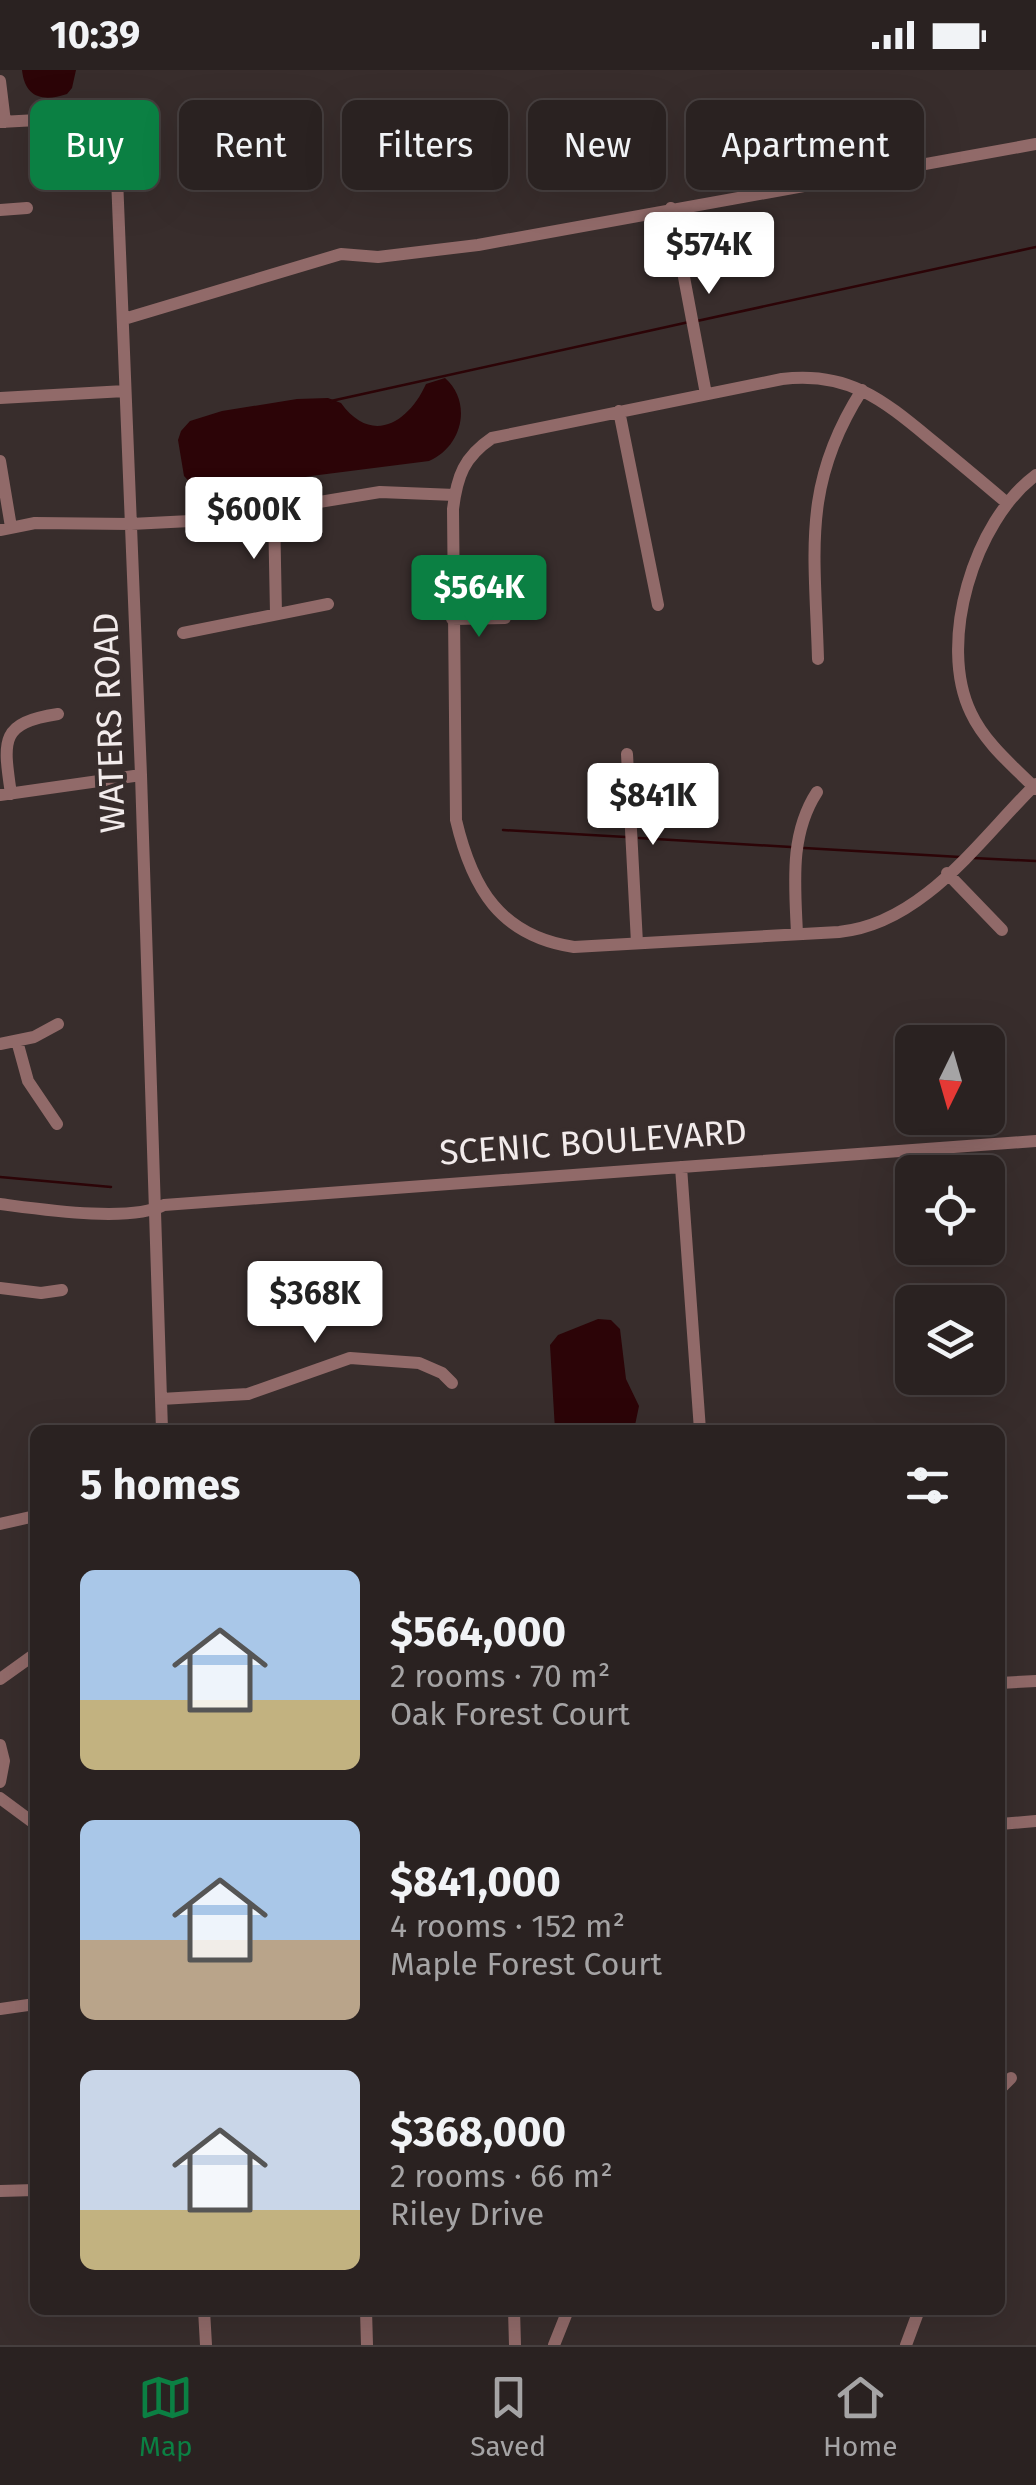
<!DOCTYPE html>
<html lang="en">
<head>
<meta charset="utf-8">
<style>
	:root { --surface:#2a2221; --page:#362f2e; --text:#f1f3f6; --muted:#a5a4a5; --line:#463f3f; --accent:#0b8043 }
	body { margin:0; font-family:"Fira Sans",sans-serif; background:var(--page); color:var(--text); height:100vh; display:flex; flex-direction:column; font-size:38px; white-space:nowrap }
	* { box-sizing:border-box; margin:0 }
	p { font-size:32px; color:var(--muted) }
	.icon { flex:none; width:55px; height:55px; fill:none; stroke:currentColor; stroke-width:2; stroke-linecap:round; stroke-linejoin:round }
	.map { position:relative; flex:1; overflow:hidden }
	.side { position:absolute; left:30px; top:1355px; width:975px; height:890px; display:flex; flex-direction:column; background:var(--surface); border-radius:15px; box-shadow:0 10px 40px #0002,0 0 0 2px var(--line) }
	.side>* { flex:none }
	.hud { position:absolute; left:30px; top:30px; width:978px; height:90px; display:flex; gap:20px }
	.needle { width:65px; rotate:185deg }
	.tools { position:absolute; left:895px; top:955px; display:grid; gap:20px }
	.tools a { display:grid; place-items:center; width:110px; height:110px; border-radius:15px; background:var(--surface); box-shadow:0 10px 40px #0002,0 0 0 2px var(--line); font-size:50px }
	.price { position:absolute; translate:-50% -85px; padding:0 22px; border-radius:10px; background:#fff; color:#222; font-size:32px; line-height:65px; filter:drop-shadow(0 2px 5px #0008) }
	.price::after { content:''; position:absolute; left:50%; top:60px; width:30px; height:22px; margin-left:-15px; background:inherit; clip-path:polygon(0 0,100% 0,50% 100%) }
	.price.selected { background:var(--accent); color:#fff }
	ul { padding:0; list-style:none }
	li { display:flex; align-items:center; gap:30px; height:250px; padding:0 50px }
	li span { display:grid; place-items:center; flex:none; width:280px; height:200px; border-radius:15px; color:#555 }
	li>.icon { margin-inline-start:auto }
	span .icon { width:120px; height:120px; fill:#fffc; stroke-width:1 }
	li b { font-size:42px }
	h2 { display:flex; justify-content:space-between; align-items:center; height:120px; padding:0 50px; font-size:42px }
	.chip { padding:0 35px; border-radius:15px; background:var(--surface); box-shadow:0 10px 40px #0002,0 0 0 2px var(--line); font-size:35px; line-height:90px }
	.chip.selected { background:var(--accent); color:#fff }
	.status { display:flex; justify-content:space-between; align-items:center; height:70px; padding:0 50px; background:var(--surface); direction:ltr }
	.status svg { height:28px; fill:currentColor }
	.tabs { display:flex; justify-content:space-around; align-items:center; height:140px; border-top:2px solid var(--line); background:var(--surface); font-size:28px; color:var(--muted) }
	.tabs a { display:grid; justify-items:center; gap:5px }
	.tabs .selected { color:var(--accent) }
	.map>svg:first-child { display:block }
	.water { fill:#2c0407 }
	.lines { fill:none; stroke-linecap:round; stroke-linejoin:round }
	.stream { stroke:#2c0407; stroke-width:2.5 }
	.minor { stroke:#916a69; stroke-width:12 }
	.labels { text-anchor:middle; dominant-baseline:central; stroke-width:8; stroke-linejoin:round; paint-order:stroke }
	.street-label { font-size:35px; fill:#f2ebeb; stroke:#382d2c }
</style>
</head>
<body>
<div class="status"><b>10:39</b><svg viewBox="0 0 49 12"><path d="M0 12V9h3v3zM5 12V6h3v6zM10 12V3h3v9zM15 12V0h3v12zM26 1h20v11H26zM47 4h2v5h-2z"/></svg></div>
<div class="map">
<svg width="1036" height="2275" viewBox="0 0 1036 2275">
	<rect width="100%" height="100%" fill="#382d2c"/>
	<!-- water -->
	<path class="water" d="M22,0H76L72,18L67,24C43,32 25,28 22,0Z
		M445,308C473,333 462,377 429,391L311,406L211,424L194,417L184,406L178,370L181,361L190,351L222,341L297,329L328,328L341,333C372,376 409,352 426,314Z
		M598,1249L611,1250L620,1259L626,1309L639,1336L634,1360H555L550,1275L558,1265Z"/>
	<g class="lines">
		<!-- stream -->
		<path class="stream" d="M697,251L1036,177
			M331,331L689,252
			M503,760L626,767
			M639,768L791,777
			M804,778L960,787
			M973,788L1036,791
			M0,1107L111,1117"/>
		<!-- minor -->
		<path class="minor" d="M0,11L5,52
			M0,52L94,47L111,61L116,83L141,705L162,1360
			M671,138L706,324
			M0,140L27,138
			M124,249L341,184L378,187L478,175L1036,74
			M0,328L125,321
			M619,341L658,535
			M0,391L11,457
			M1036,405C974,451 937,573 971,643C985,673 1013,696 1036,719
			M1007,433C981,411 955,389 929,368C882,329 847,301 782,309L492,368C464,387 457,406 453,439L456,750C472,818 500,866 574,877L839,862C923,854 980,769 1036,714
			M274,441L276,544
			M0,460L35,453L131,454L210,450L380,422L455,425
			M452,549L505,548
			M183,563L328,534
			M818,589C815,482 801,415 862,320
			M627,684L637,873
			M11,724C3,669 0,653 58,644
			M0,725L141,705
			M947,803L1002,860
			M797,864C795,815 789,765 817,722
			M17,971L28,1011L57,1054
			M0,974L34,967L58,954
			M681,1097L700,1360
			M0,1134C39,1139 130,1153 164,1135L1036,1071
			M0,1218L41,1223L62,1220
			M161,1329L248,1324L350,1288L419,1293L442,1303L452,1313
			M0,1454L35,1446
			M0,1609L35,1584
			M1000,1613L1036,1611
			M0,1675L4,1691L0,1712
			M0,1728L31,1751
			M1000,1754L1036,1751
			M0,1939L35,1934
			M1000,2019L1011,2008
			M0,2121L35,2120
			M204,2240L206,2275
			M366,2240L367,2275
			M514,2240L515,2275
			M554,2275L568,2240
			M906,2275L919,2240"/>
	</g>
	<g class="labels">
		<!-- street labels -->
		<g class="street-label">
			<text transform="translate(109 653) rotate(-92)">WATERS ROAD</text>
			<text transform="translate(593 1072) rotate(-4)">SCENIC BOULEVARD</text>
		</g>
	</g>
</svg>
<div class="tools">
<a><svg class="needle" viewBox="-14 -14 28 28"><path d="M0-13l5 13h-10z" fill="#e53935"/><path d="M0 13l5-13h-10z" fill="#a5a4a5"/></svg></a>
<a><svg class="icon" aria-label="locate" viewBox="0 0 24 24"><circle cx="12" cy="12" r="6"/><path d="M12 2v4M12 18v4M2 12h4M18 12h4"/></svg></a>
<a><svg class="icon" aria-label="layers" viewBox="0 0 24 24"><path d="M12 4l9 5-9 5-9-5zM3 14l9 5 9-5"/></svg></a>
</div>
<b class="price" style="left:709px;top:227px">$574K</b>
<b class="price" style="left:254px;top:492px">$600K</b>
<b class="price selected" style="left:479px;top:570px">$564K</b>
<b class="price" style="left:653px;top:778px">$841K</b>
<b class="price" style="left:315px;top:1276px">$368K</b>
<div class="hud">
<a class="chip selected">Buy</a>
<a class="chip">Rent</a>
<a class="chip">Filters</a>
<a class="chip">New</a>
<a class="chip">Apartment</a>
</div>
<section class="side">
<h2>5 homes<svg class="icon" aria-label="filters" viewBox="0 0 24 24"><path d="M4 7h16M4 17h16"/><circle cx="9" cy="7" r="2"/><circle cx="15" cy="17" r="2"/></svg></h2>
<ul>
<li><span style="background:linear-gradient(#a9c7e8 65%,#c2b280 0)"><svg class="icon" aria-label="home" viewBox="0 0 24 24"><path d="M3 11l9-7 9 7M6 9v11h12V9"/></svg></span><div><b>$564,000</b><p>2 rooms · 70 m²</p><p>Oak Forest Court</p></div></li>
<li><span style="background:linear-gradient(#a9c7e8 60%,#b9a48a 0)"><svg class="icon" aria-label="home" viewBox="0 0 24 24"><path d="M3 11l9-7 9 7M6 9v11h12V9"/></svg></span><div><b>$841,000</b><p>4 rooms · 152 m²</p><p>Maple Forest Court</p></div></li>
<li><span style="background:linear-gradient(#c9d6e8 70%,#c2b280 0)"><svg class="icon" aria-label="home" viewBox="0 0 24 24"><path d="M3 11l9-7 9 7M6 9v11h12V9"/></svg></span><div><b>$368,000</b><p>2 rooms · 66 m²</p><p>Riley Drive</p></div></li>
</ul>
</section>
</div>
<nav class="tabs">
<a class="selected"><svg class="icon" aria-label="map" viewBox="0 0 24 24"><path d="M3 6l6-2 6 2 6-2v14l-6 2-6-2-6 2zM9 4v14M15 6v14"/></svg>Map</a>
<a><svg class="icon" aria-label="saved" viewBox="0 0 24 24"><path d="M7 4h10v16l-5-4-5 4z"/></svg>Saved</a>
<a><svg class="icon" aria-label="home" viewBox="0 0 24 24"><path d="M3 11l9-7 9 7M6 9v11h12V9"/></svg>Home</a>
</nav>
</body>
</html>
